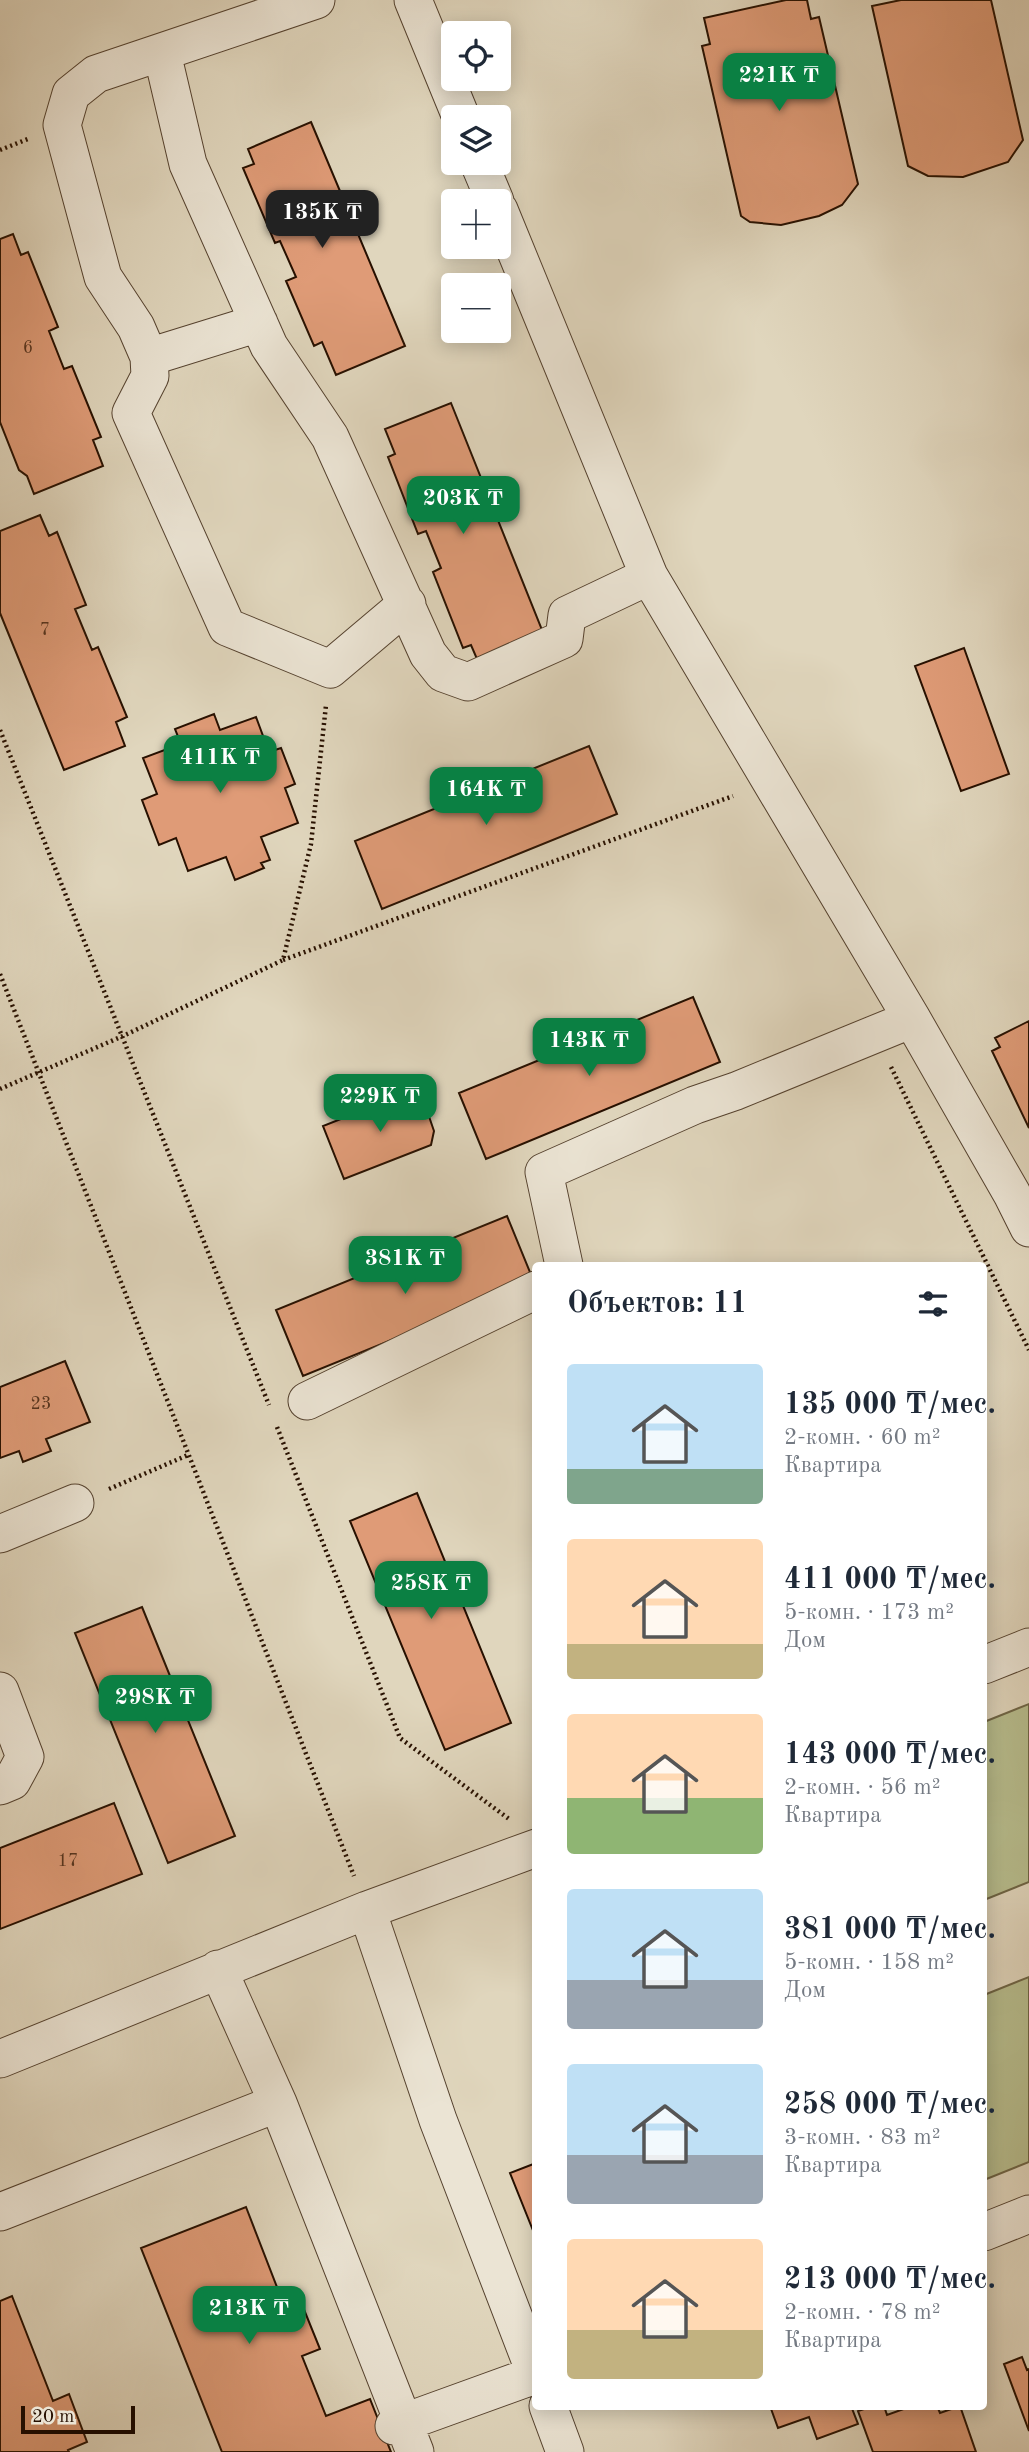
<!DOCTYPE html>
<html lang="ru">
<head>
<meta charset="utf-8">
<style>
	:root { --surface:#fff; --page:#f6f6f7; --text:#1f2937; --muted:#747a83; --accent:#0b8043 }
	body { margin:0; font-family:"Old Standard TT",serif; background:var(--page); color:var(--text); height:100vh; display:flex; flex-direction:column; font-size:26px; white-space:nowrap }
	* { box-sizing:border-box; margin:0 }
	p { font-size:23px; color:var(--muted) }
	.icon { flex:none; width:38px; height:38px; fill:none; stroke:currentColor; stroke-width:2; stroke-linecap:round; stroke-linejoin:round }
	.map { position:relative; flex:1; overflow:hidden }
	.side { position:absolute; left:532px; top:1262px; width:455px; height:1148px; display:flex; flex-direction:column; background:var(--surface); border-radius:7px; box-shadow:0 4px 18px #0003 }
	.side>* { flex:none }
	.controls { position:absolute; left:441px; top:21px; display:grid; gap:14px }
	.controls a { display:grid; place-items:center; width:70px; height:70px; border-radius:7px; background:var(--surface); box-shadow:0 4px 18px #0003; font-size:35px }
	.scale { position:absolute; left:21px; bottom:18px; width:114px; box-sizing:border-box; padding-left:7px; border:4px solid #271000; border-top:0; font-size:19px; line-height:24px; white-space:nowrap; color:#271000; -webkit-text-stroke:5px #ebe4d4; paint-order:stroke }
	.price { position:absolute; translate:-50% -60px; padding:0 16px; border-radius:14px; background:var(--accent); color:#fff; font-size:23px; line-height:46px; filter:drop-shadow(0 2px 4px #0008) }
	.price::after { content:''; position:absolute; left:50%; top:42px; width:21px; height:16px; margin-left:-10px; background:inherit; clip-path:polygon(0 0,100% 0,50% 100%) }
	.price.on { background:#222; color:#fff }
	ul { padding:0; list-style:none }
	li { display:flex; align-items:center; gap:21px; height:175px; padding:0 35px }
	li span { display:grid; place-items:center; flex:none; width:196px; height:140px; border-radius:7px; color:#555 }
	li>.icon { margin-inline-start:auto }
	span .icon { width:84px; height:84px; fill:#fffc; stroke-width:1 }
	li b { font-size:30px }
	h2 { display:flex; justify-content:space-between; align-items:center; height:84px; padding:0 35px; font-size:30px }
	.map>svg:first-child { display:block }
	.green { fill:#b7bd8e; stroke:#6f6647; stroke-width:2 }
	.building { fill:#df9b77; stroke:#271000; stroke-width:2 }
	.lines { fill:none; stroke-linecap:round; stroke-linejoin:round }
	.minor-casing { stroke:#55422f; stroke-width:39 }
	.path { stroke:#271000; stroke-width:4.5; stroke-dasharray:2 3.5; stroke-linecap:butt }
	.minor { stroke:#ebe4d4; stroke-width:37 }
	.labels { text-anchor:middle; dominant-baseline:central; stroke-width:7; stroke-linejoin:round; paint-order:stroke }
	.number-label { font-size:18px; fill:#55331e }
</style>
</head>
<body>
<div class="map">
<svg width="1029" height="2452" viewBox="0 0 1029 2452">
	<rect width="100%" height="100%" fill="#e0d6bd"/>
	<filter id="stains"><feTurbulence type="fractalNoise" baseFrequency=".00286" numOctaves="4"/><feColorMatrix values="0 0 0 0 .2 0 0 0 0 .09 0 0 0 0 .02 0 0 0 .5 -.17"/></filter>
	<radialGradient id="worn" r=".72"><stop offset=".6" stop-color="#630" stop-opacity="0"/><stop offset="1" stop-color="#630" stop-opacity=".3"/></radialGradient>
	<!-- green -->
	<path class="green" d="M1029,1704V1882L984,1900V1722Z
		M1029,1977V2162L984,2180V1995Z"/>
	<!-- building -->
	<path class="building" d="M786,0H807L811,19L819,17L858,184L842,205L819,216L781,225L750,222L741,216L702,46L710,44L704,18Z
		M901,0H991L1023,140L1008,162L963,177L928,176L908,166L872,6Z
		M311,122L405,346L336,375L322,342L314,346L286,281L296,277L280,241L275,243L243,168L254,164L248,149Z
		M13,234L21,255L28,252L58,327L49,331L64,369L72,366L101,437L93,440L103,466L34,494L27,476L19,470L0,422V239Z
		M451,403L546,640L480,666L471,645L463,648L433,572L441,568L426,531L418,534L388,457L395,454L385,429Z
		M40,515L49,536L57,532L86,605L75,609L92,650L98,647L127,717L116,722L125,746L64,770L0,613V531Z
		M964,648L1009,774L961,791L915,666Z
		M214,714L220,730L256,717L269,752L281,748L295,784L285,788L298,823L261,837L270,860L261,863L264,868L235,880L226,857L188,871L176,838L159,845L142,800L157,794L143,758L181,744L175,729Z
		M589,746L617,814L382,909L355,841Z
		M693,997L720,1062L486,1159L459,1093Z
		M1029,1021V1128L992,1051L1000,1047L995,1038Z
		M414,1090L423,1099L434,1131L431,1145L344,1179L323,1126Z
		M507,1216L534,1282L303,1376L276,1310Z
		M65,1361L90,1422L46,1439L51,1451L23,1462L19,1451L0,1458V1387Z
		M417,1493L511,1723L445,1750L350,1521Z
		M142,1607L235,1836L168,1863L75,1633Z
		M114,1803L142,1874L0,1929V1848Z
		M536,2163V2238L510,2173Z
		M246,2207L287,2313L303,2307L320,2349L302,2356L326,2416L370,2399L391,2452H222L141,2248Z
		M12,2296L53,2401L69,2394L87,2442L68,2450L69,2452H0V2301Z
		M1022,2357L1027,2370L1029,2369V2431L1004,2364Z
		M770,2406H851L858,2424L817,2439L809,2417L778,2428Z
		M873,2406H884L887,2415L912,2406H937L940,2413L960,2406L976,2452H873L858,2411Z"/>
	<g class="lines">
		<!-- minor casing -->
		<g class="minor-casing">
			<path id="minor" d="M316,0L96,74L71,94L62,125L103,277L136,327L149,357L150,376L131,413L227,627L330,669L407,604
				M413,0L461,117
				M162,53L188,164L269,346L330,437L428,654L443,673L468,682L564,639L567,615L649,576
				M479,163L495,201
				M499,210L649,576L912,1019L1012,1194L1029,1228
				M149,357L259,323
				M564,1265L544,1172L695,1105L736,1091L912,1019
				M307,1401L536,1290
				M0,1534L75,1503
				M984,1665L1029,1647
				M0,1691L25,1757L12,1781L0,1786
				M367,1910L438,2120L536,2375
				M218,1969L278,2103L415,2452
				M0,2059L367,1910L536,1848
				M0,2212L278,2103
				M984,2232L1029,2214
				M548,2406L565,2452
				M394,2426L535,2375"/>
		</g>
		<!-- path -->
		<path class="path" d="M0,150L28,139
			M0,730L269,1405
			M283,960L733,796
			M0,974L354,1876
			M891,1067L1029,1350
			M0,1089L123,1036L283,960L311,844L326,705
			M277,1427L400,1738L509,1819
			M109,1489L188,1455"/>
		<!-- minor -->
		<use href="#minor" class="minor"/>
	</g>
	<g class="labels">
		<!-- number labels -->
		<g class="number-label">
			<text x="28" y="348">6</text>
			<text x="45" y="630">7</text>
			<text x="41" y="1404">23</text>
			<text x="68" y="1861">17</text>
		</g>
	</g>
	<rect width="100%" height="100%" filter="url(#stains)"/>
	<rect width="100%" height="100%" fill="url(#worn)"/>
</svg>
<div class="controls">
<a><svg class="icon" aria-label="locate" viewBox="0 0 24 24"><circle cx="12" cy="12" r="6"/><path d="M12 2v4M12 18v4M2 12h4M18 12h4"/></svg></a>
<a><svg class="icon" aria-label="layers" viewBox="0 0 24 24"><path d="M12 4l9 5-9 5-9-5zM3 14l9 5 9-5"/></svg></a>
<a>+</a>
<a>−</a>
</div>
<div class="scale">20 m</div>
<b class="price" style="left:779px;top:113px">221K ₸</b>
<b class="price on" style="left:322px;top:250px">135K ₸</b>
<b class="price" style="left:463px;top:536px">203K ₸</b>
<b class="price" style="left:220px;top:795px">411K ₸</b>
<b class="price" style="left:486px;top:827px">164K ₸</b>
<b class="price" style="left:589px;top:1078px">143K ₸</b>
<b class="price" style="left:380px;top:1134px">229K ₸</b>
<b class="price" style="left:405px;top:1296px">381K ₸</b>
<b class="price" style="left:431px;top:1621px">258K ₸</b>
<b class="price" style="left:155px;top:1735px">298K ₸</b>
<b class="price" style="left:249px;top:2346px">213K ₸</b>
<section class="side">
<h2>Объектов: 11<svg class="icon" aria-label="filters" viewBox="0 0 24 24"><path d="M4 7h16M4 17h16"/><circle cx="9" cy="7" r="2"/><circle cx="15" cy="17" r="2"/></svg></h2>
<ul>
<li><span style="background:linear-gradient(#bfe0f5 75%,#7fa58c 0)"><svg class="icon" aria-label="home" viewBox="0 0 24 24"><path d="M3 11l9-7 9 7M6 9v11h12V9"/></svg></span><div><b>135 000 ₸/мес.</b><p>2-комн. · 60 m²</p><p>Квартира</p></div></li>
<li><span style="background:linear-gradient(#ffd9b3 75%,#c2b280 0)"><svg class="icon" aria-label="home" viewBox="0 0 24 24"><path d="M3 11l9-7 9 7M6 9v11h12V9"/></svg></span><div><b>411 000 ₸/мес.</b><p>5-комн. · 173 m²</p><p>Дом</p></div></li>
<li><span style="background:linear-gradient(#ffd9b3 60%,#8fb573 0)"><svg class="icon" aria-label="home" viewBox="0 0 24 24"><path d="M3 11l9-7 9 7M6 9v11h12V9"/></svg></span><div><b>143 000 ₸/мес.</b><p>2-комн. · 56 m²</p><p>Квартира</p></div></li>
<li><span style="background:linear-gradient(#bfe0f5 65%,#9aa5b1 0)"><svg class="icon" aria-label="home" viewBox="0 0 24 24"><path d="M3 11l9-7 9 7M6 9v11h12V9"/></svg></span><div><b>381 000 ₸/мес.</b><p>5-комн. · 158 m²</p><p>Дом</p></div></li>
<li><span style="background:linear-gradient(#bfe0f5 65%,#9aa5b1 0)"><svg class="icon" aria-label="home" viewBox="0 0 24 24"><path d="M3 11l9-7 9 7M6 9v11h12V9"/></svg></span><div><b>258 000 ₸/мес.</b><p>3-комн. · 83 m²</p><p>Квартира</p></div></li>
<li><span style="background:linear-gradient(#ffd9b3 65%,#c2b280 0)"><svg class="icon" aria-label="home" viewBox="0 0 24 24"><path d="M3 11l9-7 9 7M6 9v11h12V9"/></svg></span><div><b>213 000 ₸/мес.</b><p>2-комн. · 78 m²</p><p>Квартира</p></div></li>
</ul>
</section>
</div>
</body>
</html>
